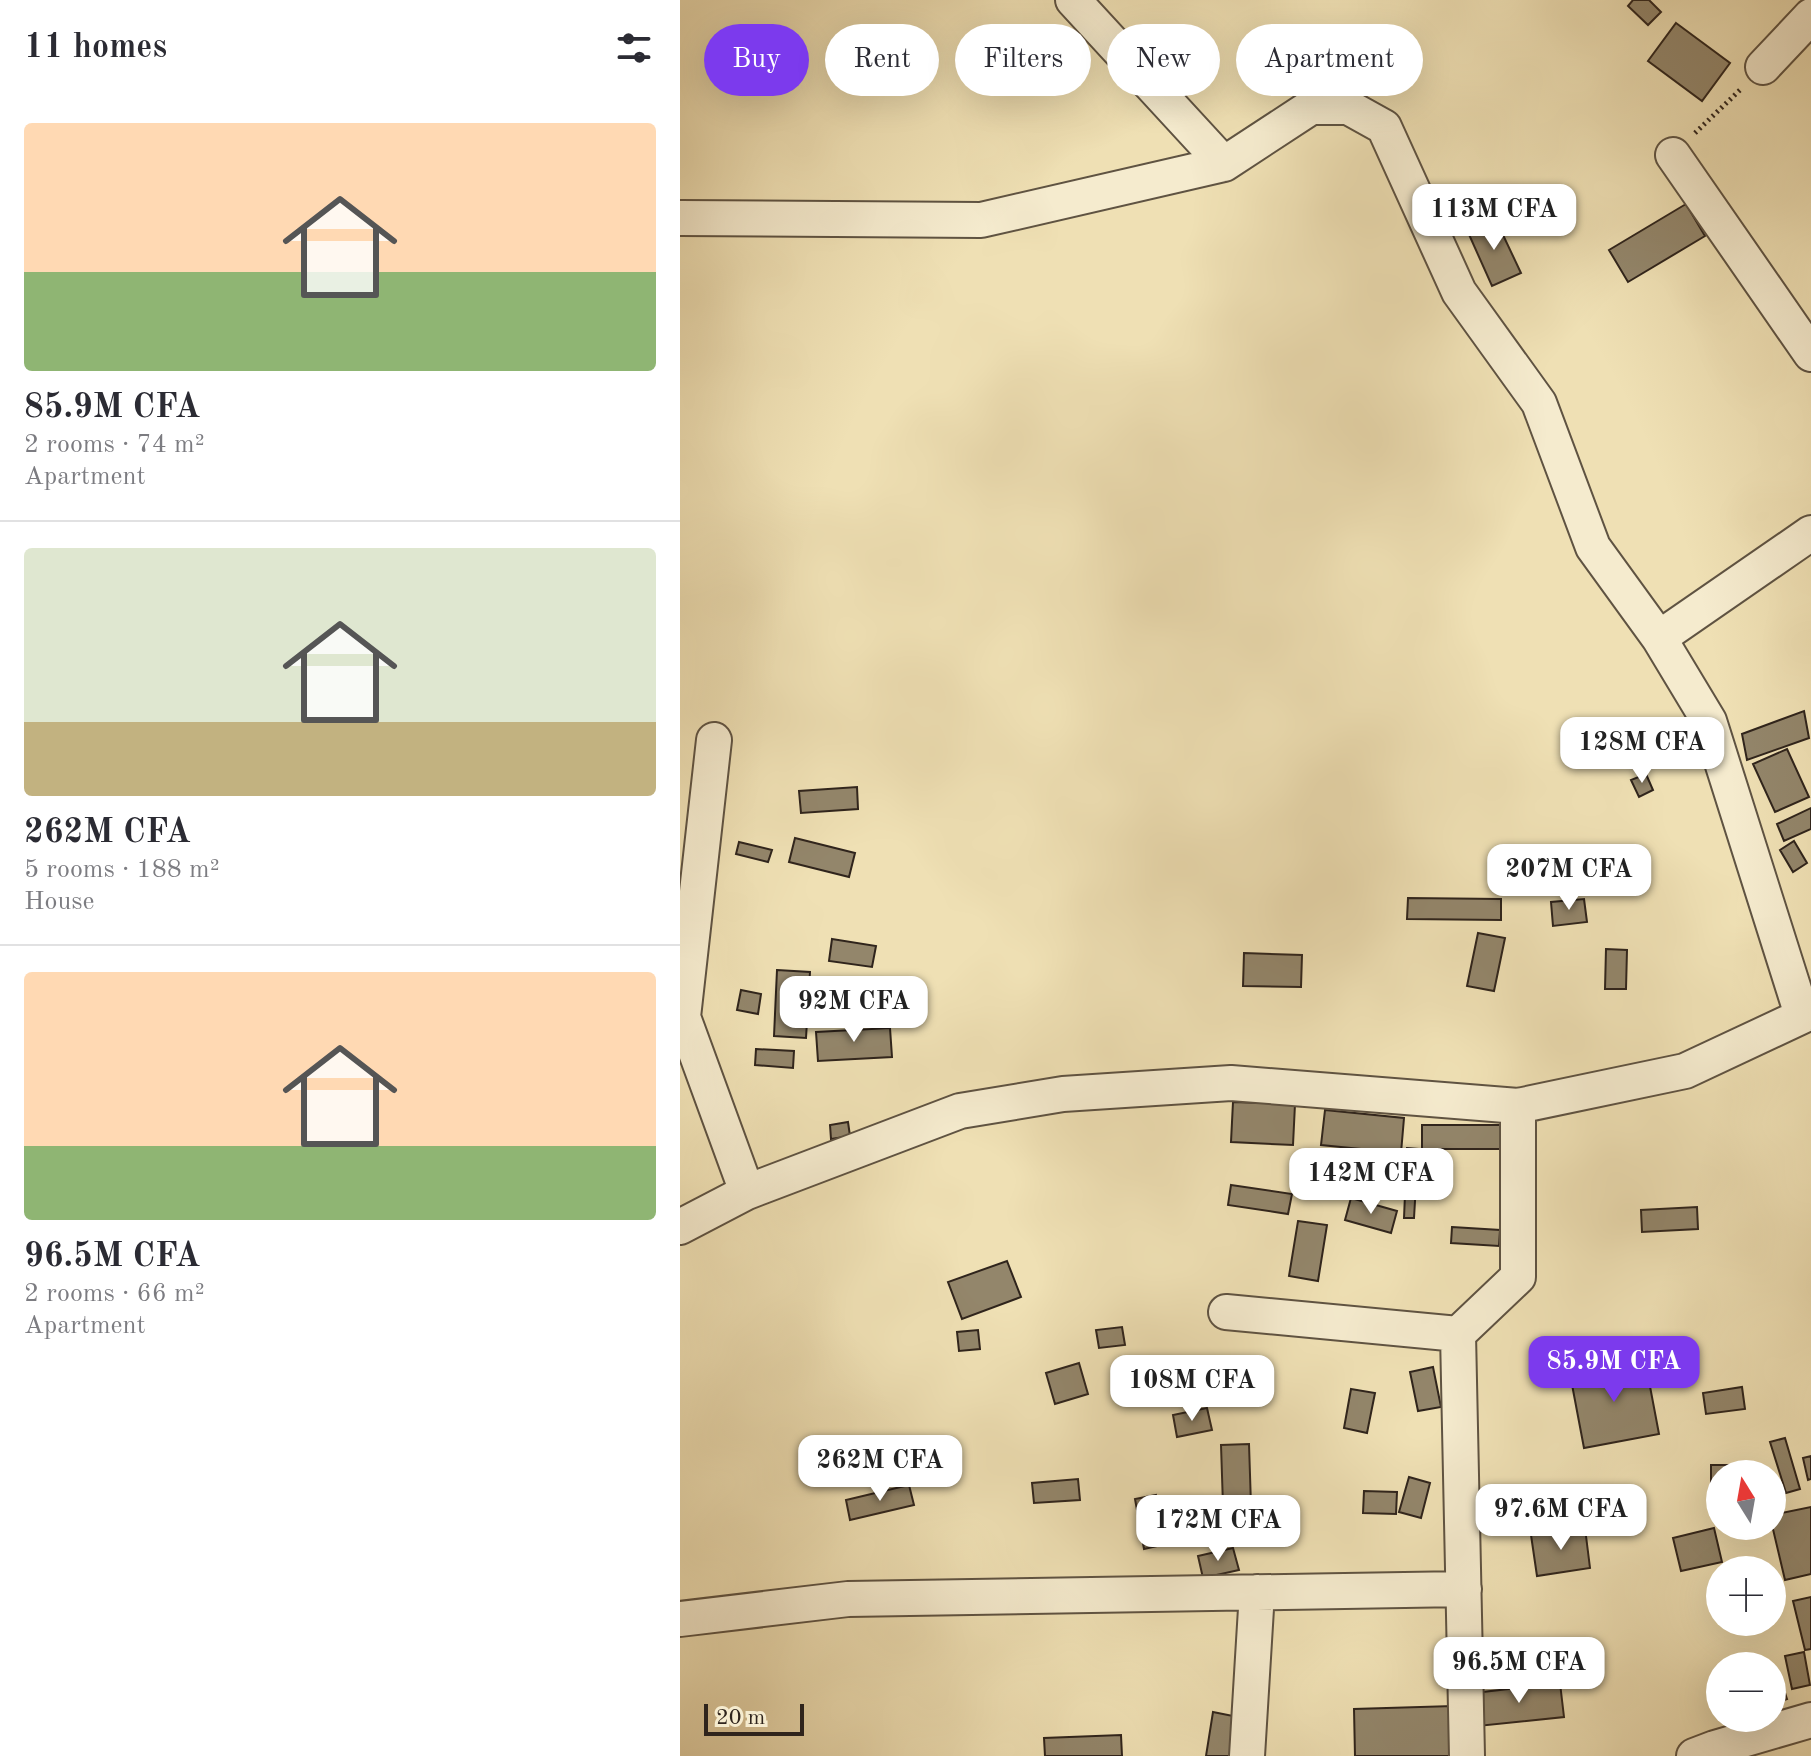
<!DOCTYPE html>
<html lang="en">
<head>
<meta charset="utf-8">
<style>
	:root { --surface:#fff; --page:#f2f2f3; --text:#2b2b33; --muted:#7c7c81; --line:#e1e1e2; --accent:#7c3aed }
	body { margin:0; font-family:"Old Standard TT",serif; background:var(--page); color:var(--text); height:100vh; display:flex; flex-direction:column; font-size:30px; white-space:nowrap }
	* { box-sizing:border-box; margin:0 }
	p { font-size:26px; color:var(--muted) }
	.icon { flex:none; width:44px; height:44px; fill:none; stroke:currentColor; stroke-width:2; stroke-linecap:round; stroke-linejoin:round }
	.map { position:relative; flex:1; overflow:hidden }
	.side { display:flex; flex-direction:column; background:var(--surface); width:680px }
	.side>* { flex:none }
	.hud { position:absolute; left:24px; top:24px; width:760px; height:72px; display:flex; gap:16px }
	.needle { width:52px; rotate:349deg }
	.fabs { position:absolute; left:1026px; top:1460px; display:grid; gap:16px }
	.fabs a { display:grid; place-items:center; width:80px; height:80px; border-radius:50%; background:var(--surface); box-shadow:0 8px 32px #0002; font-size:40px }
	.scale { position:absolute; left:24px; bottom:20px; width:100px; box-sizing:border-box; padding-left:8px; border:4px solid #2f241c; border-top:0; font-size:22px; line-height:28px; white-space:nowrap; color:#2f241c; -webkit-text-stroke:6px #f5ebce; paint-order:stroke }
	.price { position:absolute; translate:-50% -68px; padding:0 18px; border-radius:16px; background:#fff; color:#222; font-size:26px; line-height:52px; filter:drop-shadow(0 2px 4px #0008) }
	.price::after { content:''; position:absolute; left:50%; top:48px; width:24px; height:18px; margin-left:-12px; background:inherit; clip-path:polygon(0 0,100% 0,50% 100%) }
	.price.active { background:var(--accent); color:#fff }
	ul { padding:0; list-style:none }
	li { display:grid; align-content:center; gap:16px; height:424px; padding:0 24px }
	li+li { border-top:2px solid var(--line) }
	li span { display:grid; place-items:center; height:248px; border-radius:8px; color:#555 }
	li>.icon { margin-inline-start:auto }
	span .icon { width:144px; height:144px; fill:#fffc; stroke-width:1 }
	li b { font-size:34px }
	h2 { display:flex; justify-content:space-between; align-items:center; height:96px; padding:0 24px; font-size:34px }
	.pill { padding:0 28px; border-radius:36px; background:var(--surface); box-shadow:0 8px 32px #0002; font-size:28px; line-height:72px }
	.pill.active { background:var(--accent); color:#fff }
	main { display:flex; flex:1; min-height:0 }
	.map>svg:first-child { display:block }
	.building { fill:#93866b; stroke:#2f241c; stroke-width:2 }
	.lines { fill:none; stroke-linecap:round; stroke-linejoin:round }
	.minor-casing { stroke:#5f5342; stroke-width:38 }
	.path { stroke:#2f241c; stroke-width:5; stroke-dasharray:2 4; stroke-linecap:butt }
	.minor { stroke:#f5ebce; stroke-width:34 }
</style>
</head>
<body>
<main>
<section class="side">
<h2>11 homes<svg class="icon" aria-label="filters" viewBox="0 0 24 24"><path d="M4 7h16M4 17h16"/><circle cx="9" cy="7" r="2"/><circle cx="15" cy="17" r="2"/></svg></h2>
<ul>
<li><span style="background:linear-gradient(#ffd9b3 60%,#8fb573 0)"><svg class="icon" aria-label="home" viewBox="0 0 24 24"><path d="M3 11l9-7 9 7M6 9v11h12V9"/></svg></span><div><b>85.9M CFA</b><p>2 rooms · 74 m²</p><p>Apartment</p></div></li>
<li><span style="background:linear-gradient(#dfe7d0 70%,#c2b280 0)"><svg class="icon" aria-label="home" viewBox="0 0 24 24"><path d="M3 11l9-7 9 7M6 9v11h12V9"/></svg></span><div><b>262M CFA</b><p>5 rooms · 188 m²</p><p>House</p></div></li>
<li><span style="background:linear-gradient(#ffd9b3 70%,#8fb573 0)"><svg class="icon" aria-label="home" viewBox="0 0 24 24"><path d="M3 11l9-7 9 7M6 9v11h12V9"/></svg></span><div><b>96.5M CFA</b><p>2 rooms · 66 m²</p><p>Apartment</p></div></li>
</ul>
</section>
<div class="map">
<svg width="1131" height="1756" viewBox="0 0 1131 1756">
	<rect width="100%" height="100%" fill="#efe0b4"/>
	<filter id="stains"><feTurbulence type="fractalNoise" baseFrequency=".0025" numOctaves="4"/><feColorMatrix values="0 0 0 0 .2 0 0 0 0 .09 0 0 0 0 .02 0 0 0 .5 -.17"/></filter>
	<radialGradient id="worn" r=".72"><stop offset=".6" stop-color="#630" stop-opacity="0"/><stop offset="1" stop-color="#630" stop-opacity=".3"/></radialGradient>
	<!-- building -->
	<path class="building" d="M953,0H969L981,12L968,25L948,6Z
		M996,23L1050,63L1022,101L968,61Z
		M1006,204L1025,236L948,282L929,250Z
		M815,218L841,273L812,286L787,230Z
		M1124,711L1129,738L1067,760L1062,734Z
		M1107,749L1129,797L1095,812L1073,764Z
		M966,774L973,790L959,797L951,780Z
		M177,787L178,809L121,813L119,791Z
		M1131,808V829L1104,841L1097,824Z
		M115,838L175,853L169,877L109,862Z
		M1114,841L1127,863L1113,872L1100,850Z
		M59,842L92,850L88,862L56,854Z
		M728,898L821,899V920L727,919Z
		M904,899L907,922L873,926L871,902Z
		M798,933L825,938L814,991L787,986Z
		M152,939L196,946L192,967L149,961Z
		M926,949L947,950L946,989H925Z
		M564,953L622,955L621,987L563,986Z
		M97,970L130,972L126,1038L94,1036Z
		M61,990L81,994L78,1014L57,1010Z
		M210,1028L212,1057L138,1061L136,1032Z
		M76,1049L114,1051L113,1068L75,1065Z
		M553,1102L615,1104L613,1145L551,1142Z
		M645,1110L724,1118L721,1153L641,1145Z
		M168,1122L170,1136L151,1139L150,1125Z
		M742,1125H821V1149H742Z
		M727,1148L738,1149L734,1218H724Z
		M551,1185L612,1194L608,1214L548,1205Z
		M671,1198L717,1211L711,1233L665,1220Z
		M1017,1207L1018,1229L962,1232L961,1210Z
		M618,1221L647,1225L638,1281L609,1276Z
		M772,1227L820,1230L819,1246L771,1243Z
		M327,1261L341,1297L282,1319L268,1282Z
		M442,1327L445,1345L419,1348L416,1330Z
		M298,1330L300,1349L279,1351L277,1332Z
		M965,1360L979,1434L904,1448L890,1374Z
		M399,1363L408,1394L375,1404L366,1373Z
		M753,1367L761,1407L738,1411L730,1372Z
		M1062,1387L1065,1409L1026,1414L1023,1393Z
		M671,1389L695,1393L687,1433L664,1428Z
		M527,1408L532,1430L497,1437L493,1415Z
		M1105,1438L1120,1489L1106,1493L1090,1442Z
		M569,1444L572,1536H544L541,1445Z
		M1131,1456V1479L1128,1480L1123,1458Z
		M1031,1465H1070V1474H1040V1491H1031Z
		M729,1477L750,1483L741,1518L719,1512Z
		M398,1479L400,1500L354,1503L352,1483Z
		M229,1485L234,1505L170,1520L166,1500Z
		M684,1491L717,1492L716,1514L683,1513Z
		M476,1495L486,1544L464,1549L455,1499Z
		M1131,1507V1574L1105,1580L1092,1525V1515Z
		M905,1528L910,1568L857,1576L851,1535Z
		M1034,1528L1042,1562L1001,1571L993,1538Z
		M553,1548L559,1570L523,1578L518,1556Z
		M1131,1597V1649L1125,1650L1113,1601Z
		M1094,1599L1099,1616L1092,1619V1600Z
		M1049,1622H1080L1051,1630Z
		M1124,1652L1130,1685L1112,1689L1105,1656Z
		M1100,1677L1107,1699L1092,1704V1680Z
		M880,1683L884,1717L798,1726L794,1693Z
		M773,1706L774,1756H675L674,1709Z
		M533,1712L558,1717L551,1756H526Z
		M441,1735L442,1756H365L364,1738Z"/>
	<g class="lines">
		<!-- minor casing -->
		<g class="minor-casing">
			<path id="minor" d="M393,0L544,164
				M1083,67L1131,16
				M993,155L1131,354
				M0,218L301,220L544,164L631,107H668L704,127L779,292L859,403L913,547L979,638L1029,721L1122,1015
				M979,638L1131,533
				M34,740L3,1017L67,1192
				M0,1227L67,1192L280,1111L383,1094L551,1083L838,1106L1005,1071L1131,1012
				M546,1312L778,1334
				M0,1619L168,1599L784,1589
				M567,1756L577,1592
				M787,1756L778,1334L838,1277V1106
				M1014,1756L1035,1748L1131,1720"/>
		</g>
		<!-- path -->
		<path class="path" d="M1015,133L1060,90"/>
		<!-- minor -->
		<use href="#minor" class="minor"/>
	</g>
	<rect width="100%" height="100%" filter="url(#stains)"/>
	<rect width="100%" height="100%" fill="url(#worn)"/>
</svg>
<div class="fabs">
<a><svg class="needle" viewBox="-14 -14 28 28"><path d="M0-13l5 13h-10z" fill="#e53935"/><path d="M0 13l5-13h-10z" fill="#7c7c81"/></svg></a>
<a>+</a>
<a>−</a>
</div>
<div class="scale">20 m</div>
<b class="price" style="left:814px;top:252px">113M CFA</b>
<b class="price" style="left:962px;top:785px">128M CFA</b>
<b class="price" style="left:889px;top:912px">207M CFA</b>
<b class="price" style="left:174px;top:1044px">92M CFA</b>
<b class="price" style="left:691px;top:1216px">142M CFA</b>
<b class="price active" style="left:934px;top:1404px">85.9M CFA</b>
<b class="price" style="left:512px;top:1423px">108M CFA</b>
<b class="price" style="left:200px;top:1503px">262M CFA</b>
<b class="price" style="left:881px;top:1552px">97.6M CFA</b>
<b class="price" style="left:538px;top:1563px">172M CFA</b>
<b class="price" style="left:839px;top:1705px">96.5M CFA</b>
<div class="hud">
<a class="pill active">Buy</a>
<a class="pill">Rent</a>
<a class="pill">Filters</a>
<a class="pill">New</a>
<a class="pill">Apartment</a>
</div>
</div>
</main>
</body>
</html>
